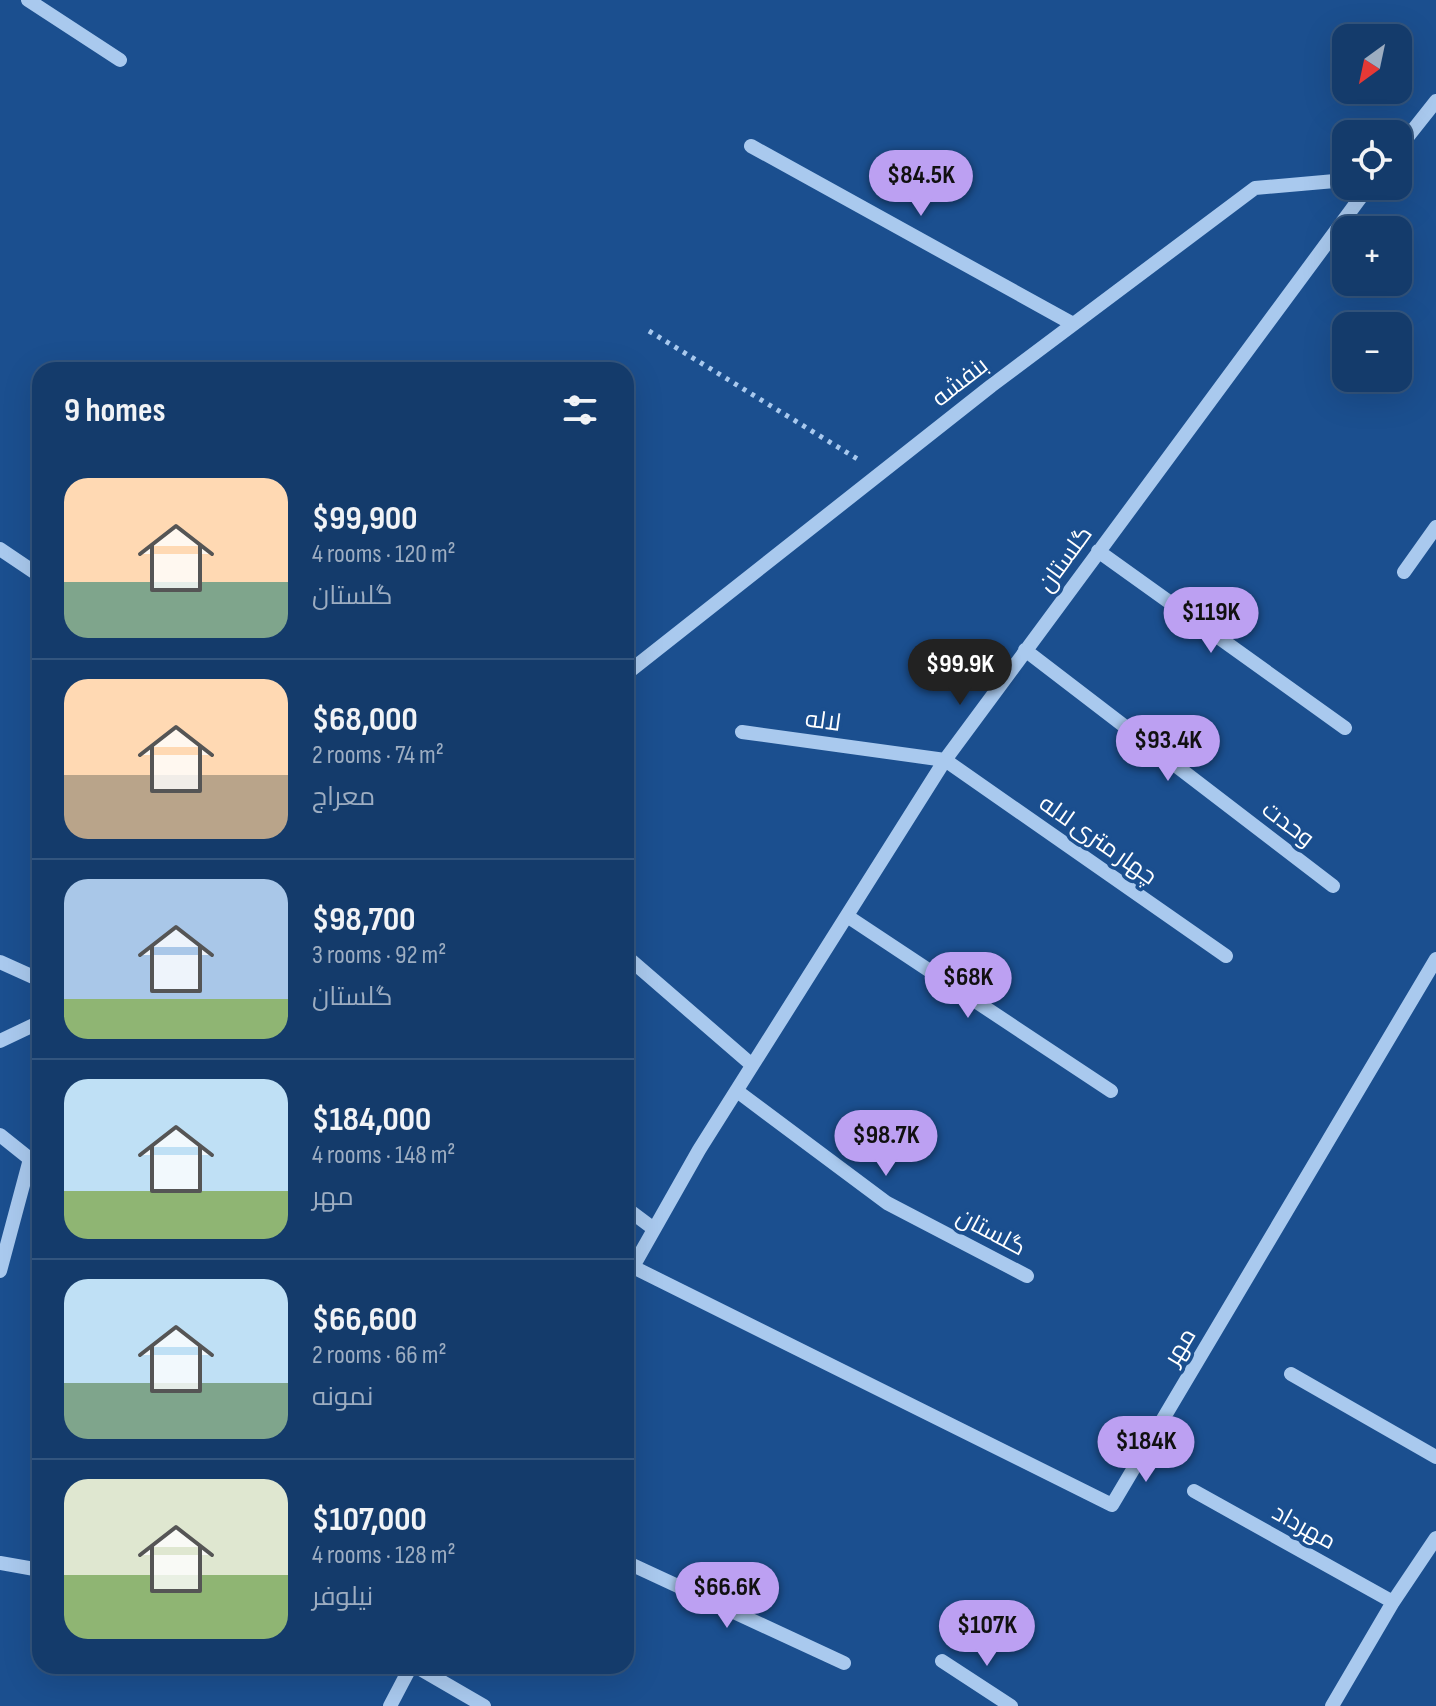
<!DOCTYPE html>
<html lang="en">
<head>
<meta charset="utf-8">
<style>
	:root { --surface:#143b6b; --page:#1d4271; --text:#f1f3f6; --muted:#9dadc1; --line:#33557e; --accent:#bca0f2 }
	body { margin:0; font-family:"Sofia Sans Condensed",Cairo,sans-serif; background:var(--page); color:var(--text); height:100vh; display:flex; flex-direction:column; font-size:30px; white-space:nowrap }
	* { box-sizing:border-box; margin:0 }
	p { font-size:26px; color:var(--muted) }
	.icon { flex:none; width:44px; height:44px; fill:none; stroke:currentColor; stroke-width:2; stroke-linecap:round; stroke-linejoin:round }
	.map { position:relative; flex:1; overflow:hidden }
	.drawer { position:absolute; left:32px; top:362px; width:602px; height:1312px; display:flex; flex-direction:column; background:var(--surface); border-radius:24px; box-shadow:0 8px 32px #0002,0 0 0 2px var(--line) }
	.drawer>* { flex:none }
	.needle { width:52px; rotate:213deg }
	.buttons { position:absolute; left:1332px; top:24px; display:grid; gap:16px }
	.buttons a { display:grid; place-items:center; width:80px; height:80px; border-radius:16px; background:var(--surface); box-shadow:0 8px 32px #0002,0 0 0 2px var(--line); font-size:40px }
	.price { position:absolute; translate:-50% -68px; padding:0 18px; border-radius:28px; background:var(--accent); color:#111; font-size:26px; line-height:52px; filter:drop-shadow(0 2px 4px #0008) }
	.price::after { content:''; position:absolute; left:50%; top:48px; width:24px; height:18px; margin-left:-12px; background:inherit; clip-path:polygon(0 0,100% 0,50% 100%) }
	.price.on { background:#222; color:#fff }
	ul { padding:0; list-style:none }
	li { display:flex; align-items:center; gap:24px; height:200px; padding:0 32px }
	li+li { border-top:2px solid var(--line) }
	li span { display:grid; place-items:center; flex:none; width:224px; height:160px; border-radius:24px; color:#555 }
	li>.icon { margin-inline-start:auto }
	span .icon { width:96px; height:96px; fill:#fffc; stroke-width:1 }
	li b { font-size:34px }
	h2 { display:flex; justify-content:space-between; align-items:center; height:96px; padding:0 32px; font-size:34px }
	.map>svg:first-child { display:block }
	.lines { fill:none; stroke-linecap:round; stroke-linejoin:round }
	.path { stroke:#a9c9ee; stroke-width:5; stroke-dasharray:4 6; stroke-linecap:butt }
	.minor { stroke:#a9c9ee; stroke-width:14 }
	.labels { text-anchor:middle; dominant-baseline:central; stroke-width:7; stroke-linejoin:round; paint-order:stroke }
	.street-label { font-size:24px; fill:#fff; stroke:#1b4f8f }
</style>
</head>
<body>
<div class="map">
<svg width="1436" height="1706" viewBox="0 0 1436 1706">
	<rect width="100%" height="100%" fill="#1b4f8f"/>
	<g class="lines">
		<!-- path -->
		<path class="path" d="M649,331L859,460"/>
		<!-- minor -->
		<path class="minor" d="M28,0L120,60
			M751,146L1073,324
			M1398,149L1436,101
			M0,549L40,576
			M1098,551L1345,728
			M1404,572L1436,527
			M1025,650L1333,886
			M626,674L991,386L1255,188L1346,180
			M742,732L945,760L1226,956
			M847,916L1111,1091
			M626,956L752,1065
			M0,962L40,980
			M0,1041L40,1022
			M737,1091L887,1203L1027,1276
			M0,1135L30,1159L0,1271
			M626,1208L654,1229
			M633,1267L1112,1505L1436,959
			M626,1279L699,1150L945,760L1369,186
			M1291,1374L1436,1457
			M1194,1491L1393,1602
			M626,1562L844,1663
			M0,1563L40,1570
			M942,1661L1011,1706
			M415,1666L484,1706
			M390,1706L411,1666
			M1332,1706L1393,1602L1436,1538"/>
	</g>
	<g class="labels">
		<!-- street labels -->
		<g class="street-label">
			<text transform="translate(960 382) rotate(-38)">بنفشه</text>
			<text transform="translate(1065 559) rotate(-54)">گلستان</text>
			<text transform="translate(823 721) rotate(8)">لاله</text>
			<text transform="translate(1288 824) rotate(37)">وحدت</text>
			<text transform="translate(1098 840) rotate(35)">چهار متری لاله</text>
			<text transform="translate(991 1232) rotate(28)">گلستان</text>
			<text transform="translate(1180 1347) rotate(-59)">مهر</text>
			<text transform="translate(1304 1527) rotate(29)">مهرداد</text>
		</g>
	</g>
</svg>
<div class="buttons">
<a><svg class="needle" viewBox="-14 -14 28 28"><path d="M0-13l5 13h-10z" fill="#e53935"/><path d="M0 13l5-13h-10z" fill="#9dadc1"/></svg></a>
<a><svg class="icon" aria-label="locate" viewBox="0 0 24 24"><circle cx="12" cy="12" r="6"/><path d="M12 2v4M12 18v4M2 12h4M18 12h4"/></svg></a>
<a>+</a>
<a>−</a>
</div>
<b class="price" style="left:921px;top:218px">$84.5K</b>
<b class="price" style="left:1211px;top:655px">$119K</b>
<b class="price on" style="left:960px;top:707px">$99.9K</b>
<b class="price" style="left:1168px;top:783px">$93.4K</b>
<b class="price" style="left:968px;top:1020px">$68K</b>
<b class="price" style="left:886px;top:1178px">$98.7K</b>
<b class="price" style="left:1146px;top:1484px">$184K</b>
<b class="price" style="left:727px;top:1630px">$66.6K</b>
<b class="price" style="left:987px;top:1668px">$107K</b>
<section class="drawer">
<h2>9 homes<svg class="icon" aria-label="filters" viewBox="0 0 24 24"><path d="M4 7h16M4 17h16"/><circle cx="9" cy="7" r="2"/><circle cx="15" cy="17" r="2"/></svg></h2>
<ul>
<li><span style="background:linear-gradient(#ffd9b3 65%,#7fa58c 0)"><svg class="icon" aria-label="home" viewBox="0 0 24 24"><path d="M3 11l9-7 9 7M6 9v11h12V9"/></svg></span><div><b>$99,900</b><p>4 rooms · 120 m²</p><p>گلستان</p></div></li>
<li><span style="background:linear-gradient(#ffd9b3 60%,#b9a48a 0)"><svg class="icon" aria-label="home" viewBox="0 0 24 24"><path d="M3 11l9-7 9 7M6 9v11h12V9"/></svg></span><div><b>$68,000</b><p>2 rooms · 74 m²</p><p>معراج</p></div></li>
<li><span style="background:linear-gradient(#a9c7e8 75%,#8fb573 0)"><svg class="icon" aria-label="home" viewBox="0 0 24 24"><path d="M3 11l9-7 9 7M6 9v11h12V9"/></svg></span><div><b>$98,700</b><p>3 rooms · 92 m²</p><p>گلستان</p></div></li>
<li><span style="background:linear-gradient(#bfe0f5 70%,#8fb573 0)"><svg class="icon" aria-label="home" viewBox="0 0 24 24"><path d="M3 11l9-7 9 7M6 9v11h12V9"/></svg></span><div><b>$184,000</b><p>4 rooms · 148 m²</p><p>مهر</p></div></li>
<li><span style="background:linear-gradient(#bfe0f5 65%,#7fa58c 0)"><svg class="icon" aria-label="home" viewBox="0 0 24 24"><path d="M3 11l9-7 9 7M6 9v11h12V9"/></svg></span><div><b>$66,600</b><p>2 rooms · 66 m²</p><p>نمونه</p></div></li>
<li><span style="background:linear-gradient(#dfe7d0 60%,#8fb573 0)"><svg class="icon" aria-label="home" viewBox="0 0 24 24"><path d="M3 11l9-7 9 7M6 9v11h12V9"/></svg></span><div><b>$107,000</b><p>4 rooms · 128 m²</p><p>نیلوفر</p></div></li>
</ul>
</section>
</div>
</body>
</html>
